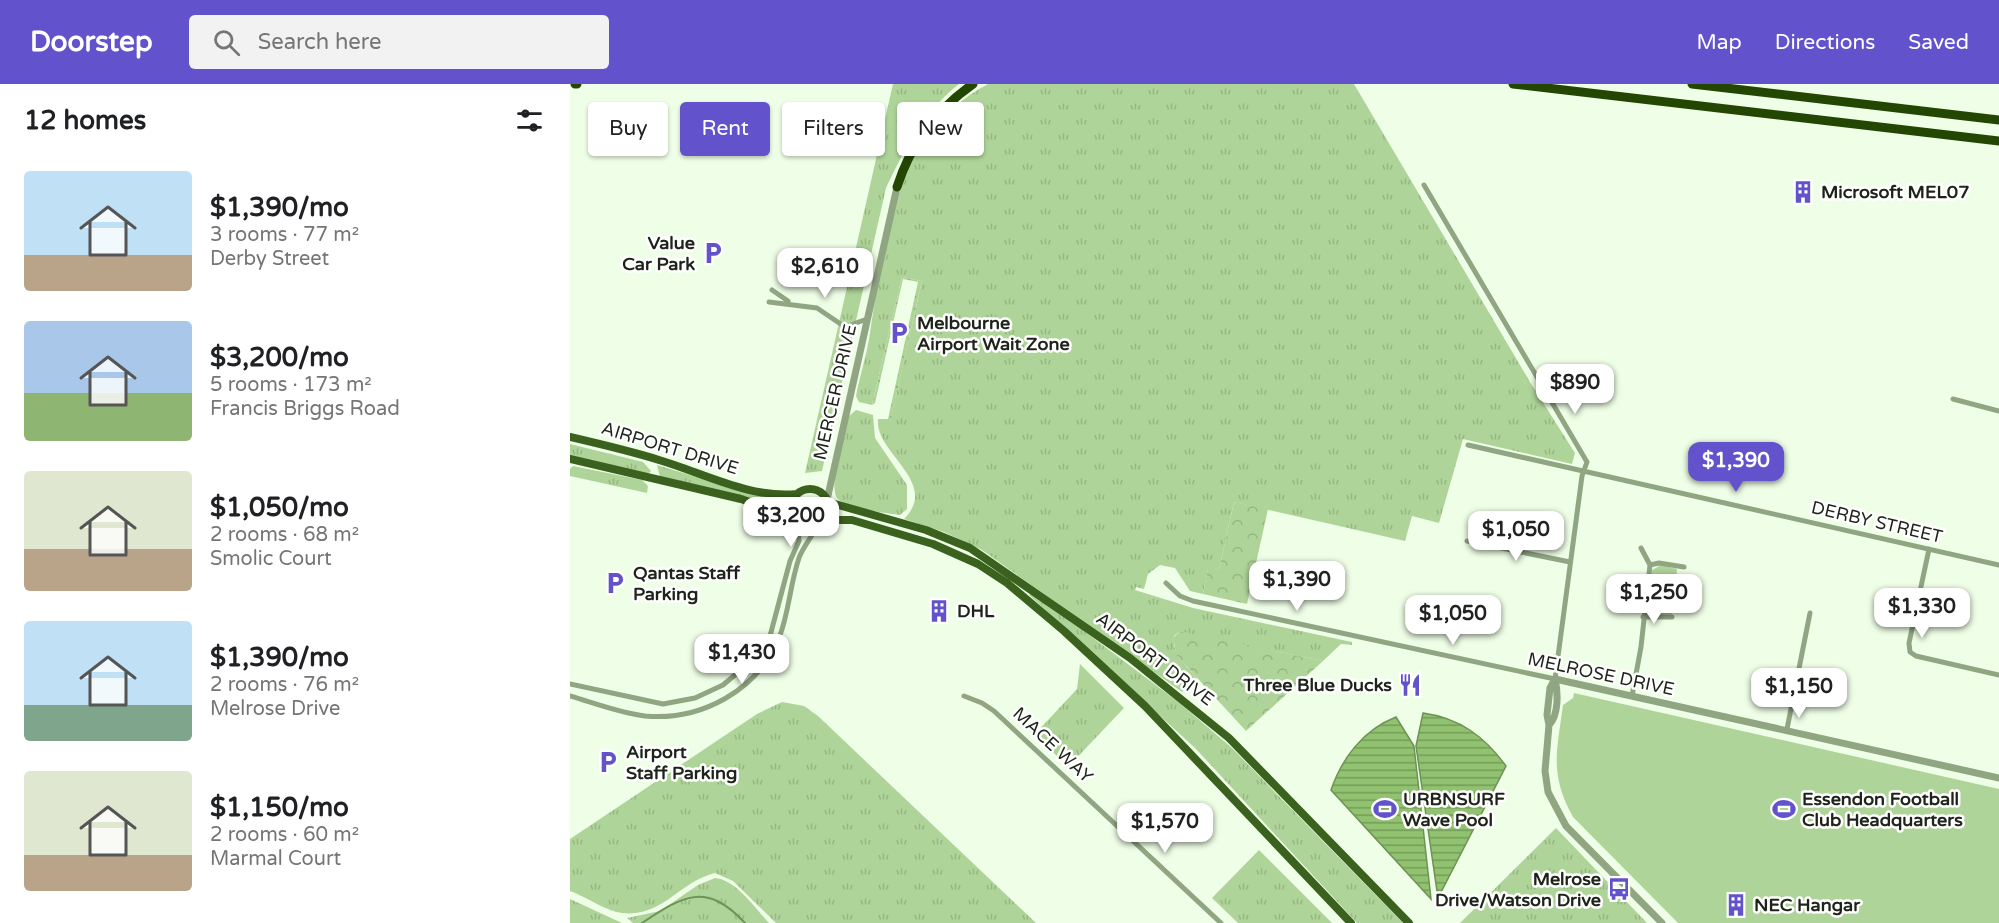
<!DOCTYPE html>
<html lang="en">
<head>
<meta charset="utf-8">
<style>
	:root { --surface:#fff; --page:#f2f2f2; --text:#202124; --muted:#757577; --accent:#6253cc }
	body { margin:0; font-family:"Varela Round",sans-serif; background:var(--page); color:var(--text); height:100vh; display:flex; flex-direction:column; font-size:22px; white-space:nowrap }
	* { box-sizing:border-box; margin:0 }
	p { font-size:20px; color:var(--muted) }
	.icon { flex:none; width:33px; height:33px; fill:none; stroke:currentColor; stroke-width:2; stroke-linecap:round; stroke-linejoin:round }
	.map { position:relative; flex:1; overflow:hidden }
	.side { display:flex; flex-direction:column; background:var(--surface); width:570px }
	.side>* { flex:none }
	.hud { position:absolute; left:18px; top:18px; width:570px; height:54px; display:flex; gap:12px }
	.price { position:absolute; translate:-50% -51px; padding:0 14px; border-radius:12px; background:#fff; color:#222; font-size:20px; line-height:39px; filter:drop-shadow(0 2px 3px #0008) }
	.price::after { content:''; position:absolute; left:50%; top:36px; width:18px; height:14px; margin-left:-9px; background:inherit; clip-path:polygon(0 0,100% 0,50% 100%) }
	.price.active { background:var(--accent); color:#fff }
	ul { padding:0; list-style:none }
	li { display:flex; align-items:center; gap:18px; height:150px; padding:0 24px }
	li span { display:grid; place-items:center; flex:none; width:168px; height:120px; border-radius:6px; color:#555 }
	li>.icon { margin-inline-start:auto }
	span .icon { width:72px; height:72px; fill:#fffc; stroke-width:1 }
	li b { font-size:26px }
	h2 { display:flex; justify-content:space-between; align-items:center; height:72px; padding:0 24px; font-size:26px }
	.pill { padding:0 21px; border-radius:6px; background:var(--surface); box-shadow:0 2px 4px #0004; font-size:21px; line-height:54px }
	.pill.active { background:var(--accent); color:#fff }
	header { display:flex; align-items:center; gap:36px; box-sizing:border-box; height:84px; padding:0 30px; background:var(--accent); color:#fff }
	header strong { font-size:28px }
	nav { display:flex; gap:33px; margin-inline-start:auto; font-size:21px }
	.search { width:420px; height:54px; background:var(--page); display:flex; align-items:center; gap:15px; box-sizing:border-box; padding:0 21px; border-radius:6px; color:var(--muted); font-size:22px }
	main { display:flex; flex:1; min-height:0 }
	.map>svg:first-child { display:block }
	.grass { fill:url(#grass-tufts) }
	.forest { fill:url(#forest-crowns) }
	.park { fill:#afd499 }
	.garden { fill:url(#garden-dots) }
	.water { fill:url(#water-rules); stroke:#6e9356; stroke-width:1.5 }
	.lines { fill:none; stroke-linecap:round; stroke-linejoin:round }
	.stream { stroke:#6e9356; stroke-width:2 }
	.minor { stroke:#90a683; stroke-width:5 }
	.tertiary { stroke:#90a683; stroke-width:7 }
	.primary { stroke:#3b611e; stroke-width:8 }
	.motorway { stroke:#244603; stroke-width:9 }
	.labels { text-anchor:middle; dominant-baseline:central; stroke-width:5; stroke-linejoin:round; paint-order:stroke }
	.poi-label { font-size:18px; font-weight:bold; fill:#1e241a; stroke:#fff; text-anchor:start }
	.street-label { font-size:18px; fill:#1e241a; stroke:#fff }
</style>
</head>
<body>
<header>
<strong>Doorstep</strong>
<div class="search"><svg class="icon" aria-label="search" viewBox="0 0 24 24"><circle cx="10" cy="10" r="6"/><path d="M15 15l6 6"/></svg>Search here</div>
<nav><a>Map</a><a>Directions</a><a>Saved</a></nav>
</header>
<main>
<section class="side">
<h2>12 homes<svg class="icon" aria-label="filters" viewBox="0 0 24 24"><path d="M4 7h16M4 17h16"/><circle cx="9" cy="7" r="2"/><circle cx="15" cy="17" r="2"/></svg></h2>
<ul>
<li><span style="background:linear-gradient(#bfe0f5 70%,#b9a48a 0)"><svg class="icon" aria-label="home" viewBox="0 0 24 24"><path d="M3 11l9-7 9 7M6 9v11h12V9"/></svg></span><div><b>$1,390/mo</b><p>3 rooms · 77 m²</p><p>Derby Street</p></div></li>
<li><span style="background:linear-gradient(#a9c7e8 60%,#8fb573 0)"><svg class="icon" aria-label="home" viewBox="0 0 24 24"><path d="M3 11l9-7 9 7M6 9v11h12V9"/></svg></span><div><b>$3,200/mo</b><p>5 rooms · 173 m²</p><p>Francis Briggs Road</p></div></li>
<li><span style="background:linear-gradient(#dfe7d0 65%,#b9a48a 0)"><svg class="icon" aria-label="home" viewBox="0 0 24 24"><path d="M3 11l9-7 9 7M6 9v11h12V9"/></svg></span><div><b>$1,050/mo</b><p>2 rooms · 68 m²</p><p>Smolic Court</p></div></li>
<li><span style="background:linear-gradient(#bfe0f5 70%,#7fa58c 0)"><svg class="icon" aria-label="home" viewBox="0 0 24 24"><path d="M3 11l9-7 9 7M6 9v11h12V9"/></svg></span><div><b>$1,390/mo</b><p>2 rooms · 76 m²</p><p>Melrose Drive</p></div></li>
<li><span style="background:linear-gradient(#dfe7d0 70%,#b9a48a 0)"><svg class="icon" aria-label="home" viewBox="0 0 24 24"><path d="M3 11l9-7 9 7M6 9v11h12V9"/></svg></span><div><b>$1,150/mo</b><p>2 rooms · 60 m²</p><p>Marmal Court</p></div></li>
</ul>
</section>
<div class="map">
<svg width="1429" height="839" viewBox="0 0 1429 839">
	<defs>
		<pattern id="grass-tufts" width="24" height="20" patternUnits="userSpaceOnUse" patternTransform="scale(1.5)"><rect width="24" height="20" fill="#afd499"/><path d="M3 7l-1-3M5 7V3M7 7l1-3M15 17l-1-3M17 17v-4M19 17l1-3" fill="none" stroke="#96b683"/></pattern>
		<pattern id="forest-crowns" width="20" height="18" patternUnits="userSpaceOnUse" patternTransform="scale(1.5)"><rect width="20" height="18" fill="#afd499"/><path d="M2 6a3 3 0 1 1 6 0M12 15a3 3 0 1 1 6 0" fill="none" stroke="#96b683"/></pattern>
		<pattern id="garden-dots" width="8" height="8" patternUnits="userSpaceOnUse" patternTransform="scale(1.5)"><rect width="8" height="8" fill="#afd499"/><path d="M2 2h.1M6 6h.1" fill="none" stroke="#96b683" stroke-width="1.8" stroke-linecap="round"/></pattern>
		<pattern id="water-rules" width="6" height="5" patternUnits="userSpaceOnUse" patternTransform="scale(1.5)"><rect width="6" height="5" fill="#90c26f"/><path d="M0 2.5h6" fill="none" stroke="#759d5a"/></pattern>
	</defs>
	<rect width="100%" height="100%" fill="#effee6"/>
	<!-- grass -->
	<path class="grass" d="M323,0H389C354,28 335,64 316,104L252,387L235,389Z
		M418,0H784L960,298L1005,369L1002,380L893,355L869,439L842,432L835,457L664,418L649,486L638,485L633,510L620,507L605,484L590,481L578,490L574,505L566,503L565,506L623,524L782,558V561L771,560L753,577L609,548L604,552C602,571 616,581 627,594L612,608L412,466L374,448L334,435C371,398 304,369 308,335L320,337L352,197L332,193L302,321L289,318L286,312C290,291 297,270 300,249C308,196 321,102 353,57C369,34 393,13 418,0Z
		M286,326L303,331L305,354L337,401V425L330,431C316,429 276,425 267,414C258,402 275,348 279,332Z
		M0,360L73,378L81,387L78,390L0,371Z
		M87,381L176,408L217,416L214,425L173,412L90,393Z
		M3,382L72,396L78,402L77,409L0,392V385Z
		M462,508L607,617L662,664L833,839H787L626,665L459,511Z
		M510,580L554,624L498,683L465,650L507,605Z
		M212,618L234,622L248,632L466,839H206L163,797L145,789C110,797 92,834 52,829C35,827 17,813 0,807V755L187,630Z
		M986,744L1077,839H890L985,745Z
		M689,766L762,839H668L642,814Z
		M145,794C165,795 186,825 199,839H63L57,834L90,827L128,801Z
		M0,815L52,839H0Z"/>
	<!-- forest -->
	<path class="forest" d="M664,418L698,425L677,520L633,510L638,484L649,486Z
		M609,548H614L753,577L676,647L607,572L603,554Z"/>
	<!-- park -->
	<path class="park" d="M1091,481L1107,485L1102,530L1085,531L1077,524L1082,486Z
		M1004,609L1429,705V839H1108L1003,733C979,690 987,667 993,621L1003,614Z"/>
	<!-- garden -->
	<path class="garden" d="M332,193L352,197L320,338L307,335H318L348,198L333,195L305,319L302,321Z"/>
	<!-- water -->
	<path class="water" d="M853,629C890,634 915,653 936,682L868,814L846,662Z
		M826,633L844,662L861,815L761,706C772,674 793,646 826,633Z"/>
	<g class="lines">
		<!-- stream -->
		<path class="stream" d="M72,839C113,812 136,797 175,839"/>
		<!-- minor -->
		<path class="minor" d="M202,206L218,217
			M199,218L247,224L275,243L297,235
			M1383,315L1429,327
			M898,361L1429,481
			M897,457L1000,478
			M1359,465L1339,559L1340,568L1346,572L1429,591
			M1080,481L1089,479L1114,483
			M596,499L610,512L623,517L985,595L1012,392L1017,378L854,101
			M1073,533H1102
			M0,600L93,620L125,614L153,601L178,580L200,552L220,477L229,457L228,440
			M0,612C24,619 50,629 75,632C131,637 187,607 209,554C219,529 220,500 229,474C233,463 242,453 247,442
			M394,612L412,619L424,627L651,839
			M1062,612L1071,563L1080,481L1071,464
			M1217,645L1240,529"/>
		<!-- tertiary -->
		<path class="tertiary" d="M257,416L327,103
			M985,595L1429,694
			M985,595L980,604L977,631L979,641L975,687L978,708L996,742L1092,839
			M979,641C989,631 988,608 985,595"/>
		<!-- primary -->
		<path class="primary" d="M0,353C30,360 60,367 89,376C133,389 181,415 227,410
			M0,375L171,415L223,433
			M221 424a19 19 0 1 1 38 0a19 19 0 1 1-38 0Z
			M258,418L356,446L400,464L560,574L659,654L839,839
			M255,436H282L363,460L408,480L437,499L494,547L575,622L781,839"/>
		<!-- motorway -->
		<path class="motorway" d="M5,0H7
			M943,0L1429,57
			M1122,0L1429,36
			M327,103C341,59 366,26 403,0"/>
	</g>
	<!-- icons -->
	<defs>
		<g id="building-bare" transform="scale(1.8)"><path d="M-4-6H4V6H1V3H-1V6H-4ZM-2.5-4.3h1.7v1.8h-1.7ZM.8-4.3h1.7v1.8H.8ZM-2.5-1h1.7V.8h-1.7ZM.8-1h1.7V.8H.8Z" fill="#6253cc" stroke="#fff" stroke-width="2.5" paint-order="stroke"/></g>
		<g id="parking-bare" transform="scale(1.8)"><path d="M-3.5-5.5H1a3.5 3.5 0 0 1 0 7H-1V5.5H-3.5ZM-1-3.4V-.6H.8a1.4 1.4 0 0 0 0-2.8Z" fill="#6253cc" stroke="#fff" stroke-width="2.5" paint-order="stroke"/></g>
		<g id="restaurant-bare" transform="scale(1.8)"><path d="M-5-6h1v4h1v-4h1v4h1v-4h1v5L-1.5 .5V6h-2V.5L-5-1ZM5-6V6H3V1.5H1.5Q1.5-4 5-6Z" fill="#6253cc" stroke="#fff" stroke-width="2.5" paint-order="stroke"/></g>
		<g id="stadium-bare" transform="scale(1.8)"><path d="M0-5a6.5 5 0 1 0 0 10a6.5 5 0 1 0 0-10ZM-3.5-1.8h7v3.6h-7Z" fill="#6253cc" stroke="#fff" stroke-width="2.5" paint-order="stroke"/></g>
		<g id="bus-bare" transform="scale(1.8)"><path d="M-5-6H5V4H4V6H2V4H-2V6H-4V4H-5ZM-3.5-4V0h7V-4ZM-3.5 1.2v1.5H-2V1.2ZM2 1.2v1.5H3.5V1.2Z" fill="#6253cc" stroke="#fff" stroke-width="2.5" paint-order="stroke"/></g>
	</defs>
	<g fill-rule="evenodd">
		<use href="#building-bare" x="1233" y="108"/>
		<use href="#parking-bare" x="143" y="169"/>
		<use href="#parking-bare" x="329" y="249"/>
		<use href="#parking-bare" x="45" y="499"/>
		<use href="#building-bare" x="369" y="527"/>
		<use href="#restaurant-bare" x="840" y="601"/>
		<use href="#parking-bare" x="38" y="678"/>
		<use href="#stadium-bare" x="815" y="725"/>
		<use href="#stadium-bare" x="1214" y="725"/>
		<use href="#bus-bare" x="1049" y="805"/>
		<use href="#building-bare" x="1166" y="821"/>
	</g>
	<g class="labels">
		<!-- poi labels -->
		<g class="poi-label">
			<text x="1251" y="108">Microsoft MEL07</text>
			<text x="125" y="159" text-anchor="end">Value<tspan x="125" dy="21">Car Park</tspan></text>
			<text x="347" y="239">Melbourne<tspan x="347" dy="21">Airport Wait Zone</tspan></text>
			<text x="63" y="489">Qantas Staff<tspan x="63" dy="21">Parking</tspan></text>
			<text x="387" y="527">DHL</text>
			<text x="822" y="601" text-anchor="end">Three Blue Ducks</text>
			<text x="56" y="668">Airport<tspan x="56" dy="21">Staff Parking</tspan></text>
			<text x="833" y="715">URBNSURF<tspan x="833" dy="21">Wave Pool</tspan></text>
			<text x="1232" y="715">Essendon Football<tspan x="1232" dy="21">Club Headquarters</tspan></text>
			<text x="1031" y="795" text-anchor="end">Melrose<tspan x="1031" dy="21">Drive/Watson Drive</tspan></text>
			<text x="1184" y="821">NEC Hangar</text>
		</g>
		<!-- street labels -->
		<g class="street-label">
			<text transform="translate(265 308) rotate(-77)">MERCER DRIVE</text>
			<text transform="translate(100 364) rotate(17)">AIRPORT DRIVE</text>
			<text transform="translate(1307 438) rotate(13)">DERBY STREET</text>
			<text transform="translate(585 575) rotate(37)">AIRPORT DRIVE</text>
			<text transform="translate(1031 590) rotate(12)">MELROSE DRIVE</text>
			<text transform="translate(483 661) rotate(43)">MACE WAY</text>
		</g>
	</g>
</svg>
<b class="price" style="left:255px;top:215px">$2,610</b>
<b class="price" style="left:1005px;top:331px">$890</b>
<b class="price active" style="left:1166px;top:409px">$1,390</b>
<b class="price" style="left:221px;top:464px">$3,200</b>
<b class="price" style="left:946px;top:478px">$1,050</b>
<b class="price" style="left:727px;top:528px">$1,390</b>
<b class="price" style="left:1084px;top:541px">$1,250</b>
<b class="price" style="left:1352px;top:555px">$1,330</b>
<b class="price" style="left:883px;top:562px">$1,050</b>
<b class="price" style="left:172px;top:601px">$1,430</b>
<b class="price" style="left:1229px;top:635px">$1,150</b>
<b class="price" style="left:595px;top:770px">$1,570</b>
<div class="hud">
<a class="pill">Buy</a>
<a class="pill active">Rent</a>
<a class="pill">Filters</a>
<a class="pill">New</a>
</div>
</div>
</main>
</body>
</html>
